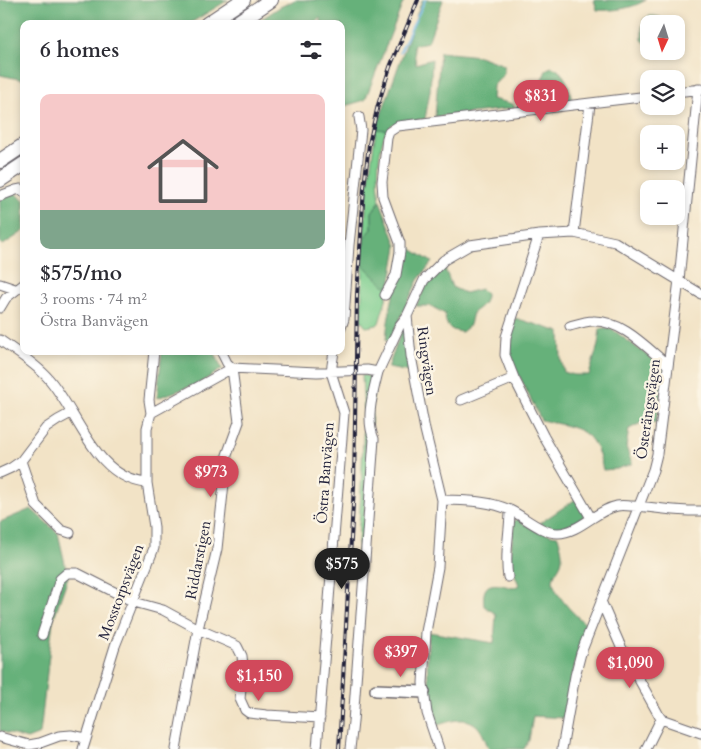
<!DOCTYPE html>
<html lang="en">
<head>
<meta charset="utf-8">
<style>
	:root { --surface:#fff; --page:#f7f7f7; --text:#2b2b33; --muted:#7c7c81; --line:#e1e1e2; --accent:#d1495b }
	body { margin:0; font-family:Cardo,serif; background:var(--page); color:var(--text); height:100vh; display:flex; flex-direction:column; font-size:19px; white-space:nowrap }
	* { box-sizing:border-box; margin:0 }
	p { font-size:16px; color:var(--muted) }
	.icon { flex:none; width:28px; height:28px; fill:none; stroke:currentColor; stroke-width:2; stroke-linecap:round; stroke-linejoin:round }
	.map { position:relative; flex:1; overflow:hidden }
	.side { position:absolute; left:20px; top:20px; width:325px; height:335px; display:flex; flex-direction:column; background:var(--surface); border-radius:10px; box-shadow:0 2px 8px #0003 }
	.side>* { flex:none }
	.needle { width:32px; rotate:184deg }
	.controls { position:absolute; left:640px; top:15px; display:grid; gap:10px }
	.controls a { display:grid; place-items:center; width:45px; height:45px; border-radius:10px; background:var(--surface); box-shadow:0 2px 8px #0003; font-size:25px }
	.price { position:absolute; translate:-50% -42px; padding:0 11px; border-radius:18px; background:var(--accent); color:#fff; font-size:16px; line-height:32px; filter:drop-shadow(0 1px 2px #0008) }
	.price::after { content:''; position:absolute; left:50%; top:30px; width:15px; height:11px; margin-left:-8px; background:inherit; clip-path:polygon(0 0,100% 0,50% 100%) }
	.price.active { background:#222; color:#fff }
	ul { padding:0; list-style:none }
	li { display:grid; align-content:center; gap:10px; height:265px; padding:0 20px }
	li+li { border-top:1px solid var(--line) }
	li span { display:grid; place-items:center; height:155px; border-radius:10px; color:#555 }
	li>.icon { margin-inline-start:auto }
	span .icon { width:90px; height:90px; fill:#fffc; stroke-width:1 }
	li b { font-size:21px }
	h2 { display:flex; justify-content:space-between; align-items:center; height:60px; padding:0 20px; font-size:21px }
	.map>svg:first-child { display:block }
	.green { fill:#7ece8f; stroke:#507865 }
	.forest { fill:#66b17a; stroke:#446a5a }
	.lines { fill:none; stroke-linecap:round; stroke-linejoin:round }
	.stream { stroke:#75bded; stroke-width:2 }
	.minor-casing { stroke:#6b666c; stroke-width:11 }
	.major-casing { stroke:#6b666c; stroke-width:14 }
	.highway-casing { stroke:#6b666c; stroke-width:16 }
	.minor { stroke:#fff; stroke-width:9 }
	.major { stroke:#fff; stroke-width:11 }
	.highway { stroke:#fff; stroke-width:14 }
	.rail-casing { stroke:#22223b; stroke-width:4 }
	.rail { stroke:#fcf5e5; stroke-width:2; stroke-dasharray:5.5; stroke-linecap:butt }
	.labels { text-anchor:middle; dominant-baseline:central; stroke-width:5; stroke-linejoin:round; paint-order:stroke }
	.street-label { font-size:15px; fill:#22223b; stroke:#fcf5e5 }
</style>
</head>
<body>
<div class="map">
<svg width="701" height="749" viewBox="0 0 701 749">
	<rect width="100%" height="100%" fill="#fcf5e5"/>
	<filter id="ink" filterUnits="userSpaceOnUse"><feTurbulence type="fractalNoise" baseFrequency=".02" numOctaves="2"/><feDisplacementMap in="SourceGraphic" scale="10" xChannelSelector="R" yChannelSelector="G"/><feConvolveMatrix kernelMatrix="1 2 1 2 8 2 1 2 1" color-interpolation-filters="sRGB"/></filter>
	<filter id="wash" filterUnits="userSpaceOnUse"><feTurbulence type="fractalNoise" baseFrequency=".0096" numOctaves="4" result="noise"/><feDisplacementMap in="SourceGraphic" scale="20" xChannelSelector="R" yChannelSelector="G"/><feGaussianBlur stdDeviation="1.12" result="paint"/><feColorMatrix in="noise" values="0 0 0 0 0 0 0 0 0 0 0 0 0 0 0 0 0 1.4 0 .05"/><feComposite in="paint" operator="in"/></filter>
	<g filter="url(#wash)">
		<rect width="100%" height="100%" fill="#f2e3c6"/>
		<!-- green -->
		<path class="green" d="M376,129L387,130C377,147 377,181 380,201L372,212V229L364,238L367,193Z
			M363,265L390,286L379,323L377,325L366,327L361,321Z
			M362,375L371,377L374,381L361,566L357,561L361,490L364,416Z"/>
		<!-- forest -->
		<path class="forest" d="M0,0H228L189,24H24V80L0,75Z
			M295,0H404L365,100L341,107V24H322L320,18L312,24H254L280,7Z
			M422,0H443L428,42L413,45L416,64L432,59L430,91L425,119L393,124L387,130L376,129Z
			M594,0H646C631,9 613,11 597,10Z
			M650,16C657,16 663,16 667,24H649V47L642,40V28L644,19Z
			M440,52L479,56L504,65V74L493,86L492,99L513,104L515,108L435,117Z
			M552,67C566,72 569,87 572,101L528,106V100L542,96V79L547,69Z
			M15,193L24,200V231L3,245L0,243V199Z
			M380,201L397,246L390,286H385L363,265L364,238L372,229V212Z
			M403,244L432,262L418,280L389,342L386,340C388,307 400,276 403,244Z
			M444,266L452,287L465,293L481,289L486,294C486,303 481,307 473,312L470,325L462,332C450,331 445,326 445,314L431,306H416C423,290 430,278 444,266Z
			M515,318L560,332L561,360L564,372L574,375H589L598,345L600,329H612L664,368L656,423L645,421L629,429L626,447L632,464L616,469L603,470C594,427 580,429 541,420L511,359L508,349Z
			M406,328L410,372L388,368L401,332Z
			M162,351H214L222,369L200,383L157,398Z
			M576,499L585,516L584,519C569,528 557,535 540,523Z
			M31,509L58,533L68,577L53,620L40,734L27,739L0,731V522Z
			M518,519L522,523L551,535L558,536C560,544 564,555 561,563C559,569 553,574 553,581C554,594 576,617 586,624L577,655L564,718L533,716L529,740L524,749H489C486,743 483,732 478,727C466,714 448,722 435,726L429,692L427,661L429,632L494,643L496,614L484,606C481,581 493,582 513,588L519,585L510,562L514,521Z"/>
		<g class="lines">
			<!-- stream -->
			<path class="stream" d="M400,52L425,0"/>
		</g>
	</g>
	<g filter="url(#ink)">
		<g class="lines">
			<!-- minor casing -->
			<g class="minor-casing">
				<path id="minor" d="M676,92L701,89
					M0,196L16,190L21,189L24,192
					M574,233L590,104
					M539,235L506,337L505,355L514,378L544,437L591,518
					M0,284L15,289
					M385,295L396,275L400,252V243L383,197L382,182L387,138L389,132L398,126L649,96
					M0,308L6,298L24,284
					M570,326C577,324 586,321 593,321C622,320 647,348 668,365
					M341,328L344,319L349,245L361,130L359,117
					M0,340C15,351 36,364 48,378C79,413 94,478 147,483
					M461,400L514,378
					M151,413L232,368L317,372L367,370L378,372L400,325L407,316
					M21,461L36,505L61,530L70,533
					M0,473L11,468L21,461L46,428L58,420L71,413
					M442,500C467,501 487,500 510,510C525,517 541,533 558,533C579,533 596,510 617,506C622,505 627,506 632,506C655,507 678,512 701,511
					M508,577C504,553 510,534 510,510
					M601,601L621,647L661,719L701,733
					M42,635L60,579L67,573H77L134,602L163,610L198,629L237,646L242,656L243,666L240,699L245,710L249,713L267,715L320,718
					M0,737L29,745L40,743L59,736L71,735L86,738
					M83,749L115,646L154,548V527L147,483V428L151,413L149,400L154,351
					M176,749L198,629L217,549L227,455L239,422L232,368L227,363L221,351
					M317,749L344,413L331,372L334,351
					M350,749L353,722L374,439C365,418 373,393 378,372
					M439,749L427,713L423,683L426,632L438,567L442,500L425,430L411,356L407,316L424,280L444,260L470,245L539,235L574,233L615,242L701,294
					M562,749L575,676L581,653L653,470L657,454L679,280L698,89
					M646,749L661,719"/>
			</g>
			<!-- major casing -->
			<g class="major-casing">
				<path id="major" d="M376,690L424,692"/>
			</g>
			<!-- highway casing -->
			<g class="highway-casing">
				<path id="highway" d="M207,24L243,0
					M235,24L271,0
					M0,161L24,145
					M0,180L24,164"/>
			</g>
			<!-- minor -->
			<use href="#minor" class="minor"/>
			<!-- major -->
			<use href="#major" class="major"/>
			<!-- highway -->
			<use href="#highway" class="highway"/>
			<!-- rail casing -->
			<g class="rail-casing">
				<path id="rail" d="M339,749L354,486L357,295L364,187L369,144L378,105L390,67L418,0"/>
			</g>
			<!-- rail -->
			<use href="#rail" class="rail"/>
		</g>
	</g>
	<g class="labels">
		<!-- street labels -->
		<g class="street-label">
			<text transform="translate(427 361) rotate(82)">Ringvägen</text>
			<text transform="translate(648 409) rotate(-82)">Österängsvägen</text>
			<text transform="translate(325 473) rotate(-86)">Östra Banvägen</text>
			<text transform="translate(198 560) rotate(-79)">Riddarstigen</text>
			<text transform="translate(121 592) rotate(-69)">Mosstorpsvägen</text>
		</g>
	</g>
</svg>
<div class="controls">
<a><svg class="needle" viewBox="-14 -14 28 28"><path d="M0-13l5 13h-10z" fill="#e53935"/><path d="M0 13l5-13h-10z" fill="#7c7c81"/></svg></a>
<a><svg class="icon" aria-label="layers" viewBox="0 0 24 24"><path d="M12 4l9 5-9 5-9-5zM3 14l9 5 9-5"/></svg></a>
<a>+</a>
<a>−</a>
</div>
<b class="price" style="left:541px;top:122px">$831</b>
<b class="price" style="left:211px;top:498px">$973</b>
<b class="price active" style="left:342px;top:590px">$575</b>
<b class="price" style="left:401px;top:678px">$397</b>
<b class="price" style="left:630px;top:689px">$1,090</b>
<b class="price" style="left:259px;top:702px">$1,150</b>
<section class="side">
<h2>6 homes<svg class="icon" aria-label="filters" viewBox="0 0 24 24"><path d="M4 7h16M4 17h16"/><circle cx="9" cy="7" r="2"/><circle cx="15" cy="17" r="2"/></svg></h2>
<ul>
<li><span style="background:linear-gradient(#f6c9c9 75%,#7fa58c 0)"><svg class="icon" aria-label="home" viewBox="0 0 24 24"><path d="M3 11l9-7 9 7M6 9v11h12V9"/></svg></span><div><b>$575/mo</b><p>3 rooms · 74 m²</p><p>Östra Banvägen</p></div></li>
</ul>
</section>
</div>
</body>
</html>
